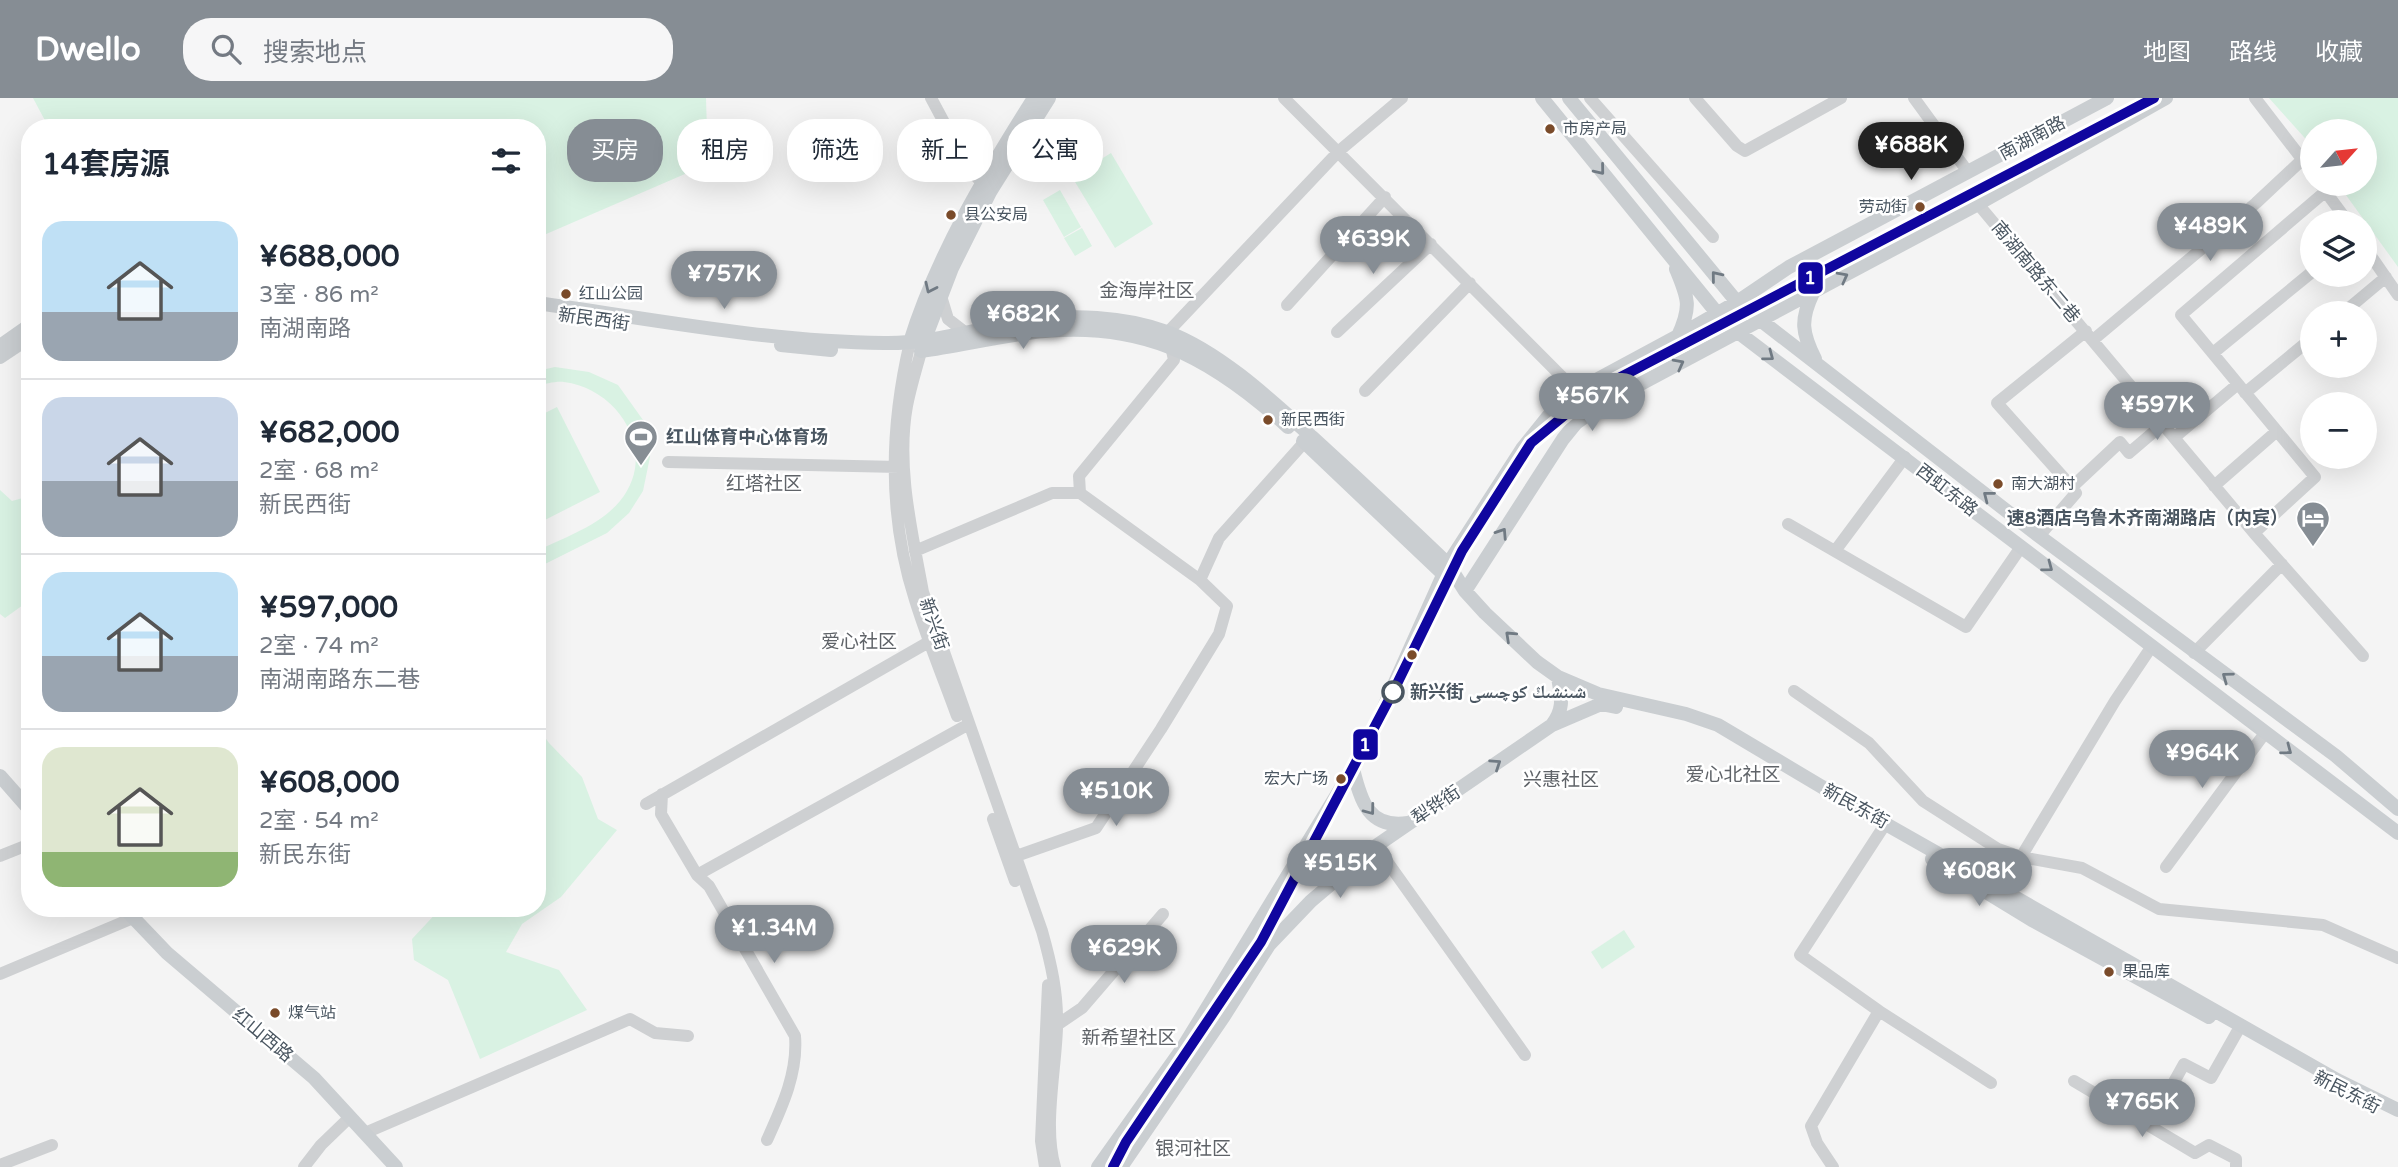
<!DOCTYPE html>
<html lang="zh">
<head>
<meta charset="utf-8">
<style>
	:root { --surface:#fff; --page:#f6f6f7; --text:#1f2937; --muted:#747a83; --line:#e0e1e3; --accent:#868d94 }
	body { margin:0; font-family:"Varela Round","Noto Naskh Arabic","Noto Sans SC",sans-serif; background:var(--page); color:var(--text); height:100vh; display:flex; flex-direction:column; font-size:26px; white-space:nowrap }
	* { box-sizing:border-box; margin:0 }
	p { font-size:23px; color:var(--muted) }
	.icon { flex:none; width:38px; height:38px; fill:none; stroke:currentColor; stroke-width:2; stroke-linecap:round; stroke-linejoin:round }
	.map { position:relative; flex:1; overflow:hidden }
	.details { position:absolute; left:21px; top:21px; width:525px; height:798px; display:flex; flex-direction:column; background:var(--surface); border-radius:28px; box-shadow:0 7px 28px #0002 }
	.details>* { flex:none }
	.hud { position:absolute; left:567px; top:21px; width:665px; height:63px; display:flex; gap:14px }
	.needle { width:46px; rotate:63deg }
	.fabs { position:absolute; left:2300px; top:21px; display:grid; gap:14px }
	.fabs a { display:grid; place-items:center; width:77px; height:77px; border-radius:50%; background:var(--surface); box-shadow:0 7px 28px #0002; font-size:35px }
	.price { position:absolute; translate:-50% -60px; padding:0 16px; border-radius:24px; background:var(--accent); color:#fff; font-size:23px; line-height:46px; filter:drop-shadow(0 2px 4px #0008) }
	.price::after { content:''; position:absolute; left:50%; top:42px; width:21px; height:16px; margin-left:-10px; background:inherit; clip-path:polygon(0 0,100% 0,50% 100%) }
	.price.active { background:#222; color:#fff }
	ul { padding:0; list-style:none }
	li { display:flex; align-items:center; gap:21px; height:175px; padding:0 21px }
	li+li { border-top:2px solid var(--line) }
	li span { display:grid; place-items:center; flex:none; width:196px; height:140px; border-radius:21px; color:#555 }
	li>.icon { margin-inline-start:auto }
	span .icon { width:84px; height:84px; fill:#fffc; stroke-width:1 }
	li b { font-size:30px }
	h2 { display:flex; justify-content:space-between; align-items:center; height:84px; padding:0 21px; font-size:30px }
	.pill { padding:0 24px; border-radius:28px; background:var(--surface); box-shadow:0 7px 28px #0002; font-size:24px; line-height:63px }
	.pill.active { background:var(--accent); color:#fff }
	header { display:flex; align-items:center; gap:42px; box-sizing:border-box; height:98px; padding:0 35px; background:var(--accent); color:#fff }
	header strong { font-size:33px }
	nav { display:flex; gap:38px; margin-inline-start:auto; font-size:24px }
	.search { width:490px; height:63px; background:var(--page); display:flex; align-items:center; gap:18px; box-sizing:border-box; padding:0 24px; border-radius:28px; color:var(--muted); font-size:26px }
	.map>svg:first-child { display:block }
	.green { fill:#d9f2e3 }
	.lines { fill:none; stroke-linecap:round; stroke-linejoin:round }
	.minor { stroke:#ced0d2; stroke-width:12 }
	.major { stroke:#caced1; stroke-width:14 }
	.metro-1-casing { stroke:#fff; stroke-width:16 }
	.metro-1 { stroke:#10069f; stroke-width:10 }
	.oneway { stroke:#707a83 }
	.bus-dot { fill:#7a4b2a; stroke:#fff; stroke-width:2.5 }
	.stop-dot { fill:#fff; stroke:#4a5661; stroke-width:3.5 }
	.labels { text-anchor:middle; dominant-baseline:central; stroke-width:5; stroke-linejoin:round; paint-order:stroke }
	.bus-label { font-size:16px; fill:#4a5661; stroke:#fff; text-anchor:start }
	.street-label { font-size:18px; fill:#4a5661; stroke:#fff }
	.poi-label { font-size:18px; font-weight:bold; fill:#4a5661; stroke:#fff; text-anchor:start }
	.stop-label { font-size:18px; font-weight:bold; fill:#4a5661; stroke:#fff; text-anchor:start }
	.neighbourhood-label { font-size:19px; fill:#5f6368; stroke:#fff }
	.line-badge { stroke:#fff; stroke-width:2.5 }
	.badge-label { font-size:19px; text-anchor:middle; font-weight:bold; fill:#fff }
</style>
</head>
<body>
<header>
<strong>Dwello</strong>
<div class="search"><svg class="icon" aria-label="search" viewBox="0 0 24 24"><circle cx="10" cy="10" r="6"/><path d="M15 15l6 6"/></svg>搜索地点</div>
<nav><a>地图</a><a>路线</a><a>收藏</a></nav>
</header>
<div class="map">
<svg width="2398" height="1069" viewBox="0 0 2398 1069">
	<rect width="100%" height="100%" fill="#f4f4f4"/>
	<!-- green -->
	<path class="green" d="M33,0H706L708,66L537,140V30H49Z
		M2269,0H2398V169L2338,86H2364V33H2312V48Z
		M1111,55L1153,126L1115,150L1072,79Z
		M1060,92L1081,129L1064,139L1043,102Z
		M1082,130L1092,148L1075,158L1064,140Z
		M555,269L589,274L618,287L643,322L650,359L643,393L629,415L607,435L537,470V453C565,439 599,428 620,403C659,356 620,291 564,284C556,283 545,286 537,288V273Z
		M557,309L600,394L537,426V319Z
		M0,392L12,403L30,398V502L5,520L0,516Z
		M537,628L549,645L582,679L598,721L617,732L561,799L522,826L506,854L559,872L587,912L480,961L448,882L414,862L412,841L441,810H537Z
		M1624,832L1635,849L1602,871L1591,854Z"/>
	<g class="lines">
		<!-- minor -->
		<path class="minor" d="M931,0L969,71L982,85
			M1284,0L1595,312
			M1590,0L1713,139
			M1695,0L1737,48L1745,53L1841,0
			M1914,0L1968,74
			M2255,0L2312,74
			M2320,86L2348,124
			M1978,106L2254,435L2363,558
			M2364,148L2398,197
			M941,198L948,221L966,235
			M1287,207L1385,99
			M2343,215L2386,179
			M1337,234L1431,146
			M2093,242L2256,105L2302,62
			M910,244C890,329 888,418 915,502C927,541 943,579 957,618
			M923,246C918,266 911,287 907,308C896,368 912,434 923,494L1042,833C1051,865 1058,895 1057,929C1056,970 1043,1030 1055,1069
			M2213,255L2312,174
			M1365,293L1470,185
			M2245,295L2312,240
			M2175,339L2238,286
			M668,364L899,369
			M2214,388L2277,333
			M2072,389L1997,305L2086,233
			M1080,395L1079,378L1174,262L1168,234L1339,53L1402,0
			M1788,426L1966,529L2021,449
			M2254,435L2315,379L2181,217L2326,93
			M2039,438L2076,395L2072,389L2120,344L2129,355L2163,326
			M915,453L1052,395H1080L1200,482L1227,508L1219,536L1161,631L1096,730L1016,758
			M1835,453L1905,359
			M1200,482L1219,440L1309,339
			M2194,555L2282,466
			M1794,593L1869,645L1923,703L1998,751L2021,759L2082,770L2159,811L2323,827L2398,860
			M662,696L661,716L697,777L709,788L795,938C798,975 782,1009 767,1042
			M646,706L934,541
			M993,721L1015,783
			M1376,748L1525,957
			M0,758L30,746
			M2021,759L2115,603L2152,548
			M2166,769L2265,635
			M697,777L969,626
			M0,876L133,820
			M1879,913L1991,985
			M1057,927L1082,910L1163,816
			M2074,983L2195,1055L2209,1047L2236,1061V1069
			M2150,1027L2184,966L2211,980L2241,927
			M365,1035L630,921L655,935L688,938
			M0,1067L52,1047
			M304,1069L321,1047L350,1019
			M1045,1069L1041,1043L1048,887
			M1833,1069L1817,1045L1811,1028L1879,913L1800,857L1886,725"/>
		<!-- major -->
		<path class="major" d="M1542,0L1717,215L1739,235L2398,735
			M1569,0L1737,204L2039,438L2336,658L2398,711
			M1676,171C1688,200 1692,208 1678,238
			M1813,195C1800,222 1802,235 1815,261
			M537,205C652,221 768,244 884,245C933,246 978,230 1026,223C1070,216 1124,218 1167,234C1220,254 1271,302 1312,339C1358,381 1403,423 1448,466L1465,493L1485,515L1537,564L1558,579L1598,596L1686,616L1718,627L1854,708L2337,982L2398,1012
			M924,243L952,170L990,94L1049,0
			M910,244C937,157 986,76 1034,0
			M781,247L831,252
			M0,248L30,227
			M921,253C956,248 991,240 1027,235C1138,220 1208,256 1288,329
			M0,259L30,239
			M1303,343L1443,476
			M1465,493L1563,341L1576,325L1601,307L1978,106L2166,0
			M1552,627L1601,606L1616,609
			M1353,671C1361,704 1369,731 1408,725
			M0,678L30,712
			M1932,761L2032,822L2209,919
			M124,810L167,855L314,980L396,1069
			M1098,1069L1182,951L1366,649L1448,466L1522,351L1563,300L1678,238L1737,204L1789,169L2107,0
			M1121,1069L1224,918L1269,847L1311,803L1376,748L1552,627C1565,610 1561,599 1558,579"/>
		<!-- metro-1 casing -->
		<g class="metro-1-casing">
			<path id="metro-1" d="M1113,1069L1126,1044L1261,844L1393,594L1462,453L1531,345L1594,293L2154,0"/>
		</g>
		<!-- metro-1 -->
		<use href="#metro-1" class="metro-1"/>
	</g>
	<!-- one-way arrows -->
	<defs><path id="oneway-chevron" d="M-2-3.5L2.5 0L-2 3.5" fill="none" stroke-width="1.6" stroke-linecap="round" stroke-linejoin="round" transform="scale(1.75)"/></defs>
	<g class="oneway">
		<use href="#oneway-chevron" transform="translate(1600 72) rotate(51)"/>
		<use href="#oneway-chevron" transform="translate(1716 178) rotate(-129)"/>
		<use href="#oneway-chevron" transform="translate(1843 179) rotate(-28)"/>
		<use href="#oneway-chevron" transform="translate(930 190) rotate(115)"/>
		<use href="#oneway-chevron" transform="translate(1769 258) rotate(37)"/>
		<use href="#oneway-chevron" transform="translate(1679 266) rotate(-28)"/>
		<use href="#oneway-chevron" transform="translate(1988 398) rotate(-142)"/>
		<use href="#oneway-chevron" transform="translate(1502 435) rotate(-57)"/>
		<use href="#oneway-chevron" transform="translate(2048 469) rotate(37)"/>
		<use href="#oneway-chevron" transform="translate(1510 538) rotate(-137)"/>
		<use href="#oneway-chevron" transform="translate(2227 579) rotate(-144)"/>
		<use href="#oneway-chevron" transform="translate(2287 652) rotate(37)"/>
		<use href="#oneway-chevron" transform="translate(1496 666) rotate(-34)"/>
		<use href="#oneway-chevron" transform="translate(1370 712) rotate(53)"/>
	</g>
	<!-- icons -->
	<defs>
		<g id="stadium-pin" transform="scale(1.75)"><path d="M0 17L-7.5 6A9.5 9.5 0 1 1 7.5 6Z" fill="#868d94" stroke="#fff"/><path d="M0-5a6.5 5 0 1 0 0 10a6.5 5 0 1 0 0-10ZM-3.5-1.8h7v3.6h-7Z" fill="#fff"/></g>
		<g id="hotel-pin" transform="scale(1.75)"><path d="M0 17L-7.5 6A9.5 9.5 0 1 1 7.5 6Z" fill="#868d94" stroke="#fff"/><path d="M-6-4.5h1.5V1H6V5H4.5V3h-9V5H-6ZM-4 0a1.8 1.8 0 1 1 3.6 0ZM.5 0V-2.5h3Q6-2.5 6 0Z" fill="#fff"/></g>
	</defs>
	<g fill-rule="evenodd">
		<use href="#stadium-pin" x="641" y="339"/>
		<use href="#hotel-pin" x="2313" y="420"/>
	</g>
	<!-- markers -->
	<g class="bus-dot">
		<circle cx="1550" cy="31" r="6"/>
		<circle cx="1920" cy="109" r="6"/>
		<circle cx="951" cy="117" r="6"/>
		<circle cx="566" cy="196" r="6"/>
		<circle cx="1268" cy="322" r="6"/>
		<circle cx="1998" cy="386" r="6"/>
		<circle cx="1412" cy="557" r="6"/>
		<circle cx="1341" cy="681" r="6"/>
		<circle cx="2109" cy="874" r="6"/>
		<circle cx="275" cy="915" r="6"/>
	</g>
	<circle class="stop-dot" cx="1393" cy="594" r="10"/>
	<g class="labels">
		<!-- bus labels -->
		<g class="bus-label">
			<text x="1563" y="31">市房产局</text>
			<text x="1907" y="109" text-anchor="end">劳动街</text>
			<text x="964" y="117">县公安局</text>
			<text x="579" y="196">红山公园</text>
			<text x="1281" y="322">新民西街</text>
			<text x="2011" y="386">南大湖村</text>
			<text x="1328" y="681" text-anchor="end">宏大广场</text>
			<text x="2122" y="874">果品库</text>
			<text x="288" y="915">煤气站</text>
		</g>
		<!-- street labels -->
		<g class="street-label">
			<text transform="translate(2032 40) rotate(-28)">南湖南路</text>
			<text transform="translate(2036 174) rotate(50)">南湖南路东二巷</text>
			<text transform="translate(594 221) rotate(8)">新民西街</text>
			<text transform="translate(1947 392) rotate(38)">西虹东路</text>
			<text transform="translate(934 526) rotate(71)">新兴街</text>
			<text transform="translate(1436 707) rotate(-34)">犁铧街</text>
			<text transform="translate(1856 708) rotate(29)">新民东街</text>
			<text transform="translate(263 937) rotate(40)">红山西路</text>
			<text transform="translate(2347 994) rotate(27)">新民东街</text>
		</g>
		<!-- poi labels -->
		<g class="poi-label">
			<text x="666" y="339">红山体育中心体育场</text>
			<text x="2288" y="420" text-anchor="end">速8酒店乌鲁木齐南湖路店（内宾）</text>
		</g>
		<!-- stop labels -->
		<g class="stop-label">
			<text x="1410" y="594">新兴街 شىنشىڭ كوچىسى</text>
		</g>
		<!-- neighbourhood labels -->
		<g class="neighbourhood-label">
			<text x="1147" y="193">金海岸社区</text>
			<text x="764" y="386">红塔社区</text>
			<text x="859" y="544">爱心社区</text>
			<text x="1733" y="677">爱心北社区</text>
			<text x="1561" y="682">兴惠社区</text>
			<text x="1129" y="940">新希望社区</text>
			<text x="1193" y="1051">银河社区</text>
		</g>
	</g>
	<g class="line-badge">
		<rect x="1797" y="163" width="27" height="34" rx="7" fill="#10069f"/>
		<rect x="1352" y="630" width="27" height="33" rx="7" fill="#10069f"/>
	</g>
	<g class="badge-label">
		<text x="1810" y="186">1</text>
		<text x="1365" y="653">1</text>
	</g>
</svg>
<div class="fabs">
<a><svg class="needle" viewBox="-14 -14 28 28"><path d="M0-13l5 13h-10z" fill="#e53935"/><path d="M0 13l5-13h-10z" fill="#747a83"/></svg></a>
<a><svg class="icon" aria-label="layers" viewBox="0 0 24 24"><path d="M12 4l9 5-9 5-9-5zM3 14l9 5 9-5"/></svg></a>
<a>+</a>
<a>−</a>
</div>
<b class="price active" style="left:1911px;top:84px">¥688K</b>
<b class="price" style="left:2210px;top:165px">¥489K</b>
<b class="price" style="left:1373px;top:178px">¥639K</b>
<b class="price" style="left:724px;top:213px">¥757K</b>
<b class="price" style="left:1023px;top:253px">¥682K</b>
<b class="price" style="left:1592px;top:335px">¥567K</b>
<b class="price" style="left:2157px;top:344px">¥597K</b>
<b class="price" style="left:2202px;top:692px">¥964K</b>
<b class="price" style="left:1116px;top:730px">¥510K</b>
<b class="price" style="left:1340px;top:802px">¥515K</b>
<b class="price" style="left:1979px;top:810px">¥608K</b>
<b class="price" style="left:774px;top:867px">¥1.34M</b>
<b class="price" style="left:1124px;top:887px">¥629K</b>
<b class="price" style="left:2142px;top:1041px">¥765K</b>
<div class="hud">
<a class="pill active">买房</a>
<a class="pill">租房</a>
<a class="pill">筛选</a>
<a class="pill">新上</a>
<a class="pill">公寓</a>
</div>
<section class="details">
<h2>14套房源<svg class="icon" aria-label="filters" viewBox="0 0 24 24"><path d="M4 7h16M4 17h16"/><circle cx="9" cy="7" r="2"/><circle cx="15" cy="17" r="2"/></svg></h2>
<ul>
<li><span style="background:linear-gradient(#bfe0f5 65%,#9aa5b1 0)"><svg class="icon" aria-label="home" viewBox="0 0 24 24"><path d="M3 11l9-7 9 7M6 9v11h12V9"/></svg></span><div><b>¥688,000</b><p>3室 · 86 m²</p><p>南湖南路</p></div></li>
<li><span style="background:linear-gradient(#c9d6e8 60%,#9aa5b1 0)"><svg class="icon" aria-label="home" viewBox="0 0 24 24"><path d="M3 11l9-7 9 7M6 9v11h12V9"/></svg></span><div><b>¥682,000</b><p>2室 · 68 m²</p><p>新民西街</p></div></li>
<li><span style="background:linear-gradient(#bfe0f5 60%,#9aa5b1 0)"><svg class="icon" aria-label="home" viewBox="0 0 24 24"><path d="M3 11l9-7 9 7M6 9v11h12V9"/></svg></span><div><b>¥597,000</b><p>2室 · 74 m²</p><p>南湖南路东二巷</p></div></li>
<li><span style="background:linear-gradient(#dfe7d0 75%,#8fb573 0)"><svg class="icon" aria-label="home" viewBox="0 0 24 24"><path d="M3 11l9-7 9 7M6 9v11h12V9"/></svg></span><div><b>¥608,000</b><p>2室 · 54 m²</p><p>新民东街</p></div></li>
</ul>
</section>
</div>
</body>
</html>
